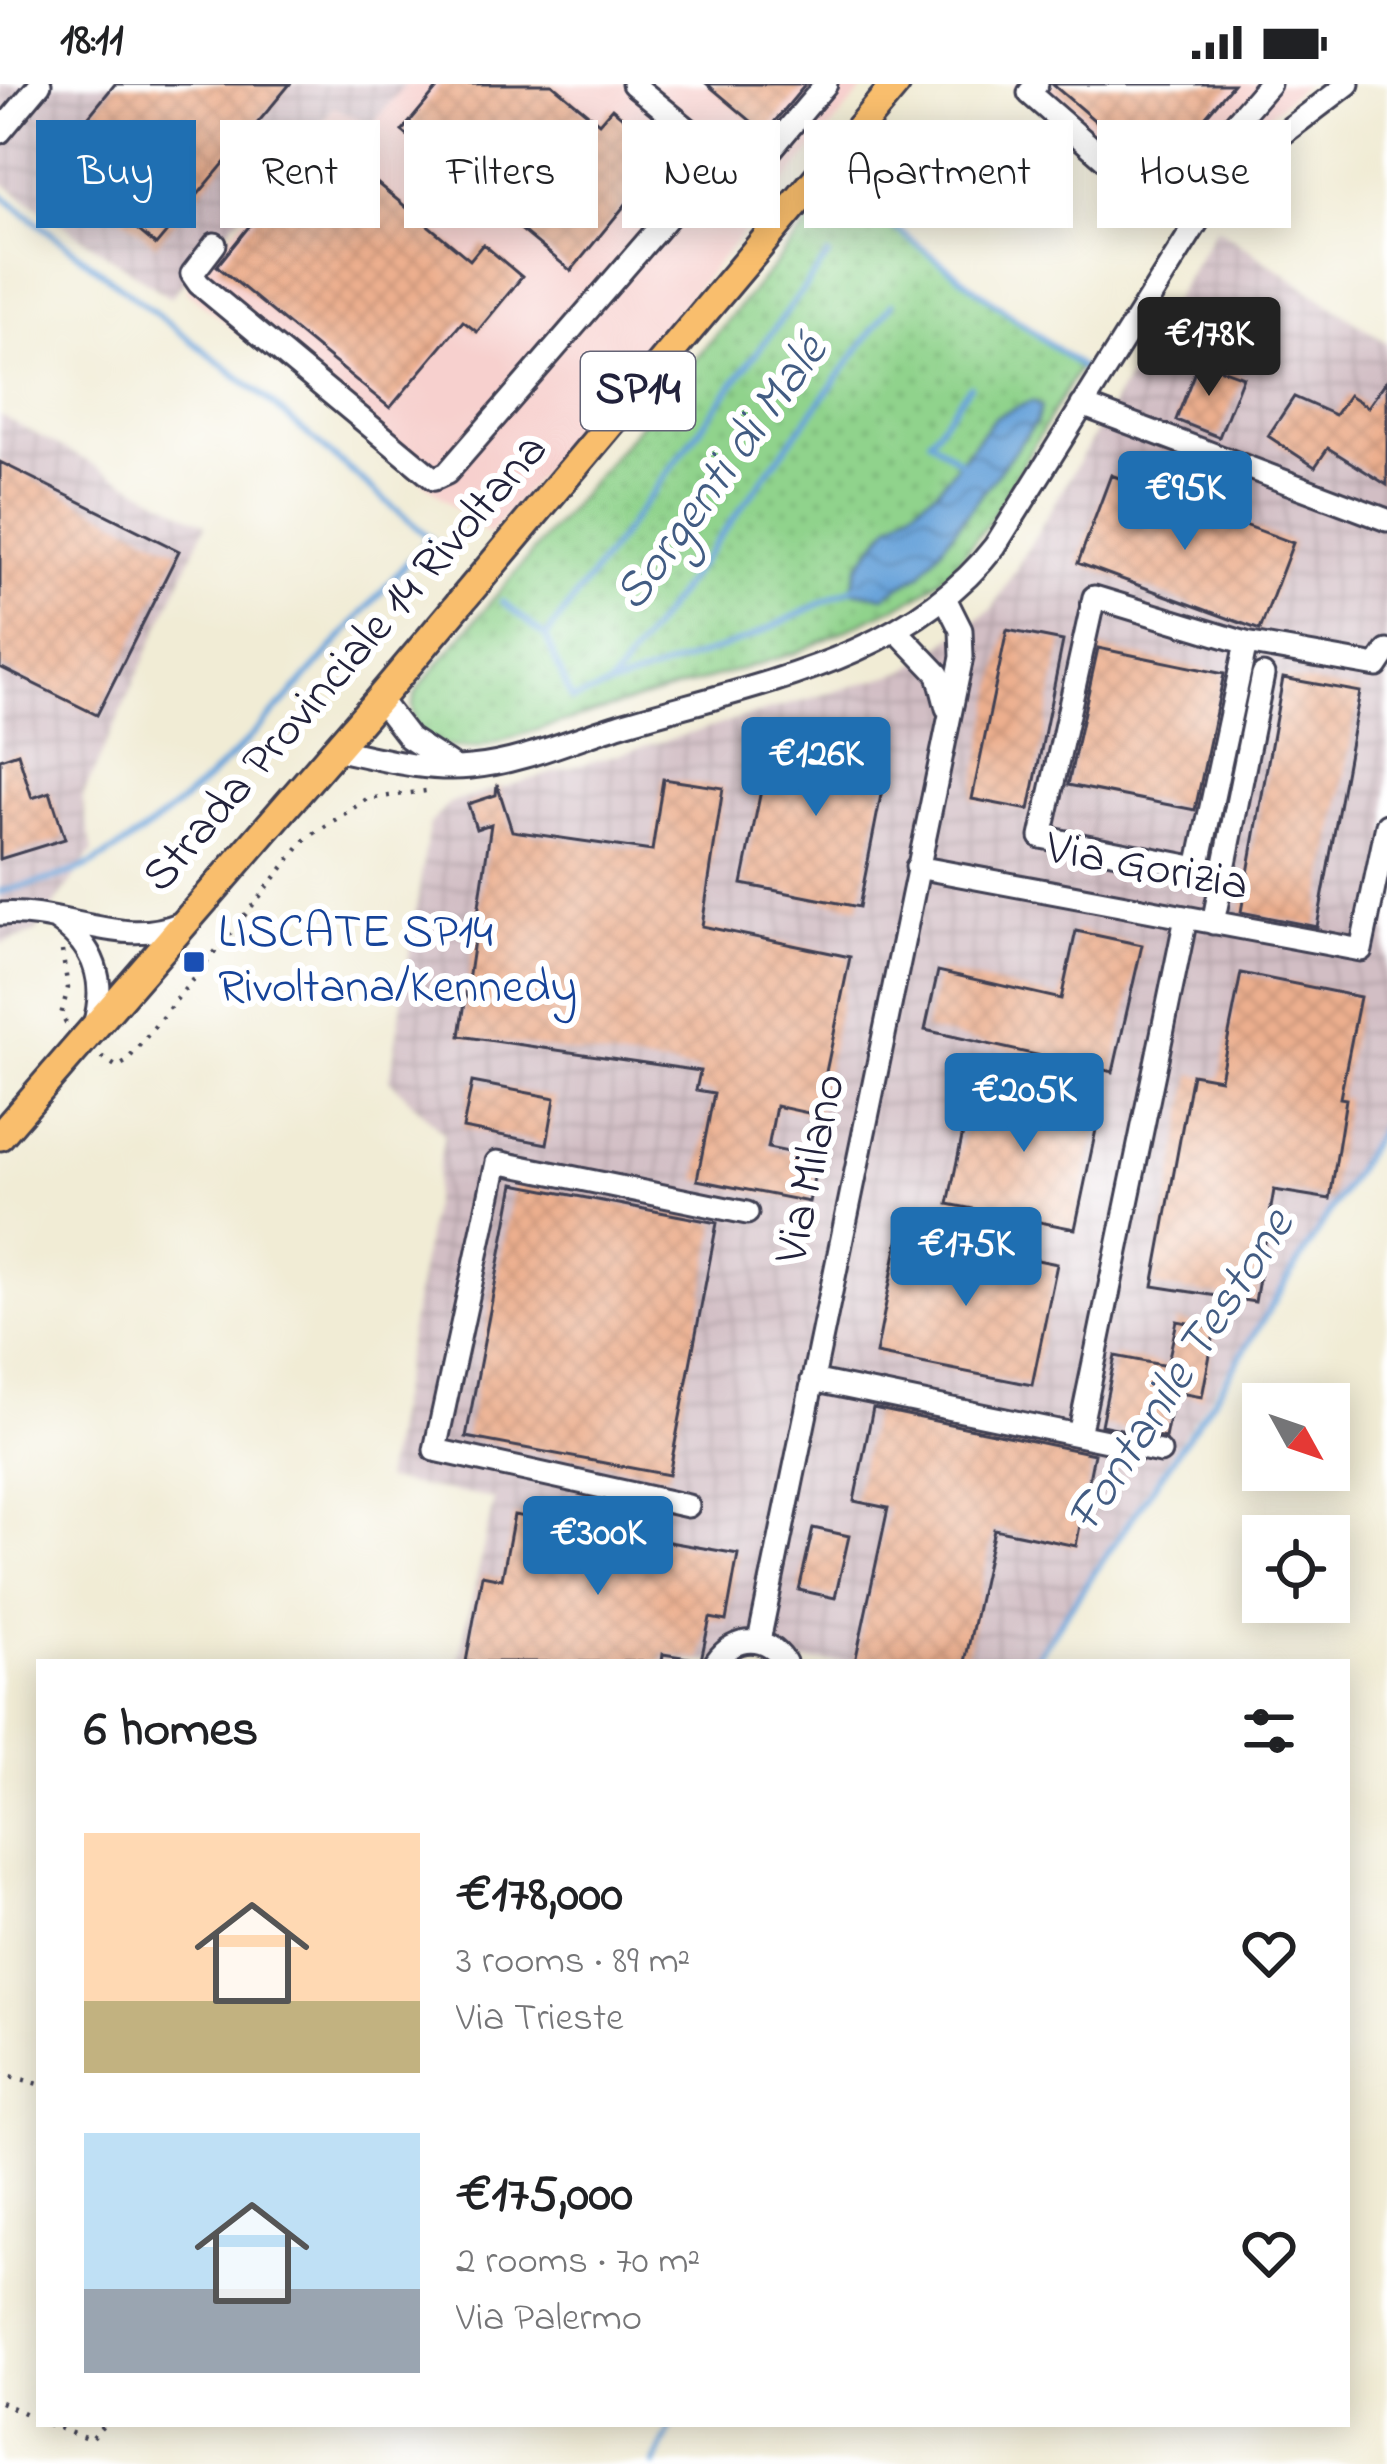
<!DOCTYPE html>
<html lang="en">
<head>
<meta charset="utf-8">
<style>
	:root { --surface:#fff; --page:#f2f2f2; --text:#202124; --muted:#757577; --accent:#1f6fb2 }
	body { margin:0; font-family:"Indie Flower",sans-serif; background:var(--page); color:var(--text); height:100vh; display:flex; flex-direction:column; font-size:45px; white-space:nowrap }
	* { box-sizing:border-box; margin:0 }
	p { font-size:39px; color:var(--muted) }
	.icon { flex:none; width:66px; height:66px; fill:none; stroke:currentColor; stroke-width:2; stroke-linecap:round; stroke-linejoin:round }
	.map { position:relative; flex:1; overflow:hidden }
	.sheet { position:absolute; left:36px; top:1575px; width:1314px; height:768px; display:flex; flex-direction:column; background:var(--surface); border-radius:0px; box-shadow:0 6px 30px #0003 }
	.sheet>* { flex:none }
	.banner { position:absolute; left:36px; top:36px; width:1317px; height:108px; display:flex; gap:24px }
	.needle { width:78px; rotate:130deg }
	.controls { position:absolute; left:1242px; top:1299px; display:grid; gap:24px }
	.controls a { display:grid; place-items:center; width:108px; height:108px; border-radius:0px; background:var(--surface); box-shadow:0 6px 30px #0003; font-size:60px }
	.price { position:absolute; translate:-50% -102px; padding:0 27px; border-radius:12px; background:var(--accent); color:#fff; font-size:39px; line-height:78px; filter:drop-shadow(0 3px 6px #0008) }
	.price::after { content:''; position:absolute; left:50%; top:72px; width:36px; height:27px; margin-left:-18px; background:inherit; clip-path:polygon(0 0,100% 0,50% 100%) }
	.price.on { background:#222; color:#fff }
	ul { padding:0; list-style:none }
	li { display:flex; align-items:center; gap:36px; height:300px; padding:0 48px }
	li span { display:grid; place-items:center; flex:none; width:336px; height:240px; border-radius:0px; color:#555 }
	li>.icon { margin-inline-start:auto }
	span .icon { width:144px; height:144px; fill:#fffc; stroke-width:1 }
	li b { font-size:51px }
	h2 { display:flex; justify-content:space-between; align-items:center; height:144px; padding:0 48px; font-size:51px }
	.chip { padding:0 42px; border-radius:0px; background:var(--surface); box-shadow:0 6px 30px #0003; font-size:42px; line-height:108px }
	.chip.on { background:var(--accent); color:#fff }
	.status { display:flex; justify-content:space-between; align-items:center; height:84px; padding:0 60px; background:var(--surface); direction:ltr }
	.status svg { height:33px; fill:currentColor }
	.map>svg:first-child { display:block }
	.built { fill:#f7d0ce }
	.industrial { fill:url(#industrial-grid) }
	.grass { fill:url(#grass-dots); stroke:#597a64; stroke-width:3 }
	.water { fill:url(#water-waves); stroke:#46638a; stroke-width:3 }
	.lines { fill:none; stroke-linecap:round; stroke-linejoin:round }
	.stream { stroke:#6aa4da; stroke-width:6 }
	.building { fill:url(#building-cross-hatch) }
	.minor-casing { stroke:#414052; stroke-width:27 }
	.major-casing { stroke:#414052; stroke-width:33 }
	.path { stroke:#414052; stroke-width:4.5; stroke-dasharray:3 9; stroke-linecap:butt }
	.minor { stroke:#fff; stroke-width:21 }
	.major { stroke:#f9be6d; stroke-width:27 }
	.transit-dot { fill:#1a4fb4; stroke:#fff; stroke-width:4.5 }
	.labels { text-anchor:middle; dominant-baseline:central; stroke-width:12; stroke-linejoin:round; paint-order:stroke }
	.shield { fill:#fff; stroke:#646476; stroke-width:3 }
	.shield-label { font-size:45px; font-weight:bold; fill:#22223b }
	.street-label { font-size:48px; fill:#22223b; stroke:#fff }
	.transit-label { font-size:48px; fill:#164399; stroke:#fff; text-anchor:start }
	.water-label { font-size:51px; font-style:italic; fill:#425c83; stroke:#fff }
</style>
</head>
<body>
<div class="status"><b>18:11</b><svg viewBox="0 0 49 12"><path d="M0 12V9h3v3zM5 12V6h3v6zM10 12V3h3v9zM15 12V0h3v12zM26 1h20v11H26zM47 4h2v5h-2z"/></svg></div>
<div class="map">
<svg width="1387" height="2380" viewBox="0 0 1387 2380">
	<defs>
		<pattern id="industrial-grid" width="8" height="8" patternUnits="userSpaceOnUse" patternTransform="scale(3)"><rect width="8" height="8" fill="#d2bec4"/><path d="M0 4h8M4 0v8" fill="none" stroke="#b4a3a9"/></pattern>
		<pattern id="grass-dots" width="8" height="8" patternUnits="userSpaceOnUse" patternTransform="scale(3)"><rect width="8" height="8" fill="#90d38c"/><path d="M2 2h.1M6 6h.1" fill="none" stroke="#7cb57a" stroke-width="1.8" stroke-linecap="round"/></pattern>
		<pattern id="water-waves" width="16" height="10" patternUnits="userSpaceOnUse" patternTransform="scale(3)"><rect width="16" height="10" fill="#6aa4da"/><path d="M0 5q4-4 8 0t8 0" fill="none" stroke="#5785b2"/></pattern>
		<pattern id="building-cross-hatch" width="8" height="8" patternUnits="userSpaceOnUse" patternTransform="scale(3)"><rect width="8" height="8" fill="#ecaf8e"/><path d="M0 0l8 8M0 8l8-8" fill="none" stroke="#ca967b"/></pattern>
	</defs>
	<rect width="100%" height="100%" fill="#fff"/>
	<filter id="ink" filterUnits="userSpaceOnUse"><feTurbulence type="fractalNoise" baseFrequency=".00833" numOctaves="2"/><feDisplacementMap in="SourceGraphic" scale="24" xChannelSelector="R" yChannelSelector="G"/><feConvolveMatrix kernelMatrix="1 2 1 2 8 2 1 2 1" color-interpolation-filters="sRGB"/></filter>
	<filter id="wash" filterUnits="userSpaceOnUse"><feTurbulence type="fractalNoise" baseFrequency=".004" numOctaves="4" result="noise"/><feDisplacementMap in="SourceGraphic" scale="48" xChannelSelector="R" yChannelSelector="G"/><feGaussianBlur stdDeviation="2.7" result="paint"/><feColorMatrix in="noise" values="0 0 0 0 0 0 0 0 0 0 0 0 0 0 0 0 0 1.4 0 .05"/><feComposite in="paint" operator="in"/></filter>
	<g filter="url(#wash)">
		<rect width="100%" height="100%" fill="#f1ecd5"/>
		<!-- built -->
		<path class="built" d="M406,0H868L489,451L185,206L335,22L371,42Z
			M1011,0H1305L1226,67L1168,133Z"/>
		<!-- industrial -->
		<path class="industrial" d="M0,0H406L371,42L334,23L170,214L0,97Z
			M1216,143L1387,259V989L1380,1007L1387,1010V1031L1251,1252L1030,1578H458L494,1415L384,1396L444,1050L390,996L429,741L449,719L905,587L993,524Z
			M0,331L206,440L82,714L93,767L35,849L0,860Z"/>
		<!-- grass -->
		<path class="grass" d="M840,103L1080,282L988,440L950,487L919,512L795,569L480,663C438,669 396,649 419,603Z"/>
		<!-- water -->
		<path class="water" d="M1032,317L1041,323L1036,338L922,489L884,512L851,507L858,482L890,441L938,405L995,333Z"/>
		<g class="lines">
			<!-- stream -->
			<path class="stream" d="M847,108L1083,285
				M0,110L258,308L447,469
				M964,381L930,355L970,302
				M502,517L546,553L572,616L747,555L859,501
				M546,553L828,172
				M609,603L892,220
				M0,808C28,800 61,795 88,782C214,718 332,560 429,454
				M1033,1578L1221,1304L1387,1035
				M654,2380L672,2340"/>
		</g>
		<g id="blocks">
			<!-- building -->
			<path class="building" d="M115,0H290L156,161L53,76Z
				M441,0H552L599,39L612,24L667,70L571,187L402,47Z
				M707,0H806L765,49Z
				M1052,0H1233L1157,90Z
				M321,53L470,176L483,160L522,193L477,248L463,237L390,324L217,182Z
				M1240,222L1274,244L1257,272L1223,250Z
				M1199,277L1243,293L1219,353L1176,336Z
				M1387,296V401L1328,364L1315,383L1268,352L1294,313L1335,331L1349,311L1368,323Z
				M0,378L179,467L97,631L0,583Z
				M1111,391L1293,459L1260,546L1078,479Z
				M1007,546L1063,557L1029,726L972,715Z
				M1098,564L1224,590L1195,726L1068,701Z
				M1283,594L1360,608L1317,843L1241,828Z
				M773,647L889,670L859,823L742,800Z
				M18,669L32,714L50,708L65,755L0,775V675Z
				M663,695L723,704L702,842L850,873L817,1031L776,1022L768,1064L818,1074L809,1118L697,1096L714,1009L696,1006L700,987L460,952L491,740L476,745L468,720L496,711L497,700L512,747L652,767Z
				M1076,847L1142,861L1113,988L925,946L938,887L1061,915Z
				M1241,889L1360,913L1340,1014L1346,1015L1330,1115L1274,1106L1255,1218L1153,1202L1192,990L1220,995Z
				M974,996L1101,1022L1075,1145L948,1120Z
				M472,998L555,1014L547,1060L463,1044Z
				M514,1100L717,1139L669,1391L466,1353Z
				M900,1148L1057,1180L1032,1301L876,1270Z
				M1177,1237L1215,1244L1202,1313L1174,1308L1165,1354L1101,1341L1115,1272L1167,1282Z
				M873,1324L1094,1370L1076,1462L994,1445L965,1578H855L888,1424L854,1417Z
				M514,1431L738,1470L726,1537L710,1534L701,1576L663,1570L662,1578H466L482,1491L502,1495Z
				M813,1444L849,1452L835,1514L799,1506Z"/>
		</g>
	</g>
	<g filter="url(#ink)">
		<use href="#blocks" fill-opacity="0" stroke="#414052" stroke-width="3"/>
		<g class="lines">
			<!-- minor casing -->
			<g class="minor-casing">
				<path id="minor" d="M633,0L755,100
					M1037,0L1029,9L1161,124L1269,0
					M0,48L40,0
					M747,94L826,0
					M215,160L192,190L199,200L434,395L447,389L721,72
					M1082,321L1387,436
					M897,547L938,590L947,624
					M1246,559L1198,784L1041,753L1094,513L1246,559L1377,582L1387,567
					M379,615L409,654L451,681
					M334,665C378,674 425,688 471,683C520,679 573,655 621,640C753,601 907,576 995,462L1199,135L1277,54L1348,0
					M917,783L1361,866L1387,741
					M0,830C62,825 122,865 181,839
					M55,835C95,861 107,897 94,941
					M1213,839L1263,591
					M812,1296L1160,1368
					M1079,1351L1186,834
					M688,1422L435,1366L497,1078L747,1129
					M759,1557L962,573L961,546L946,516
					M716,1578C735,1551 766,1550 785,1578"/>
			</g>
			<!-- major casing -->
			<g class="major-casing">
				<path id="major" d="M0,1052L379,615L896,0"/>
			</g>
			<!-- path -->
			<path class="path" d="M62,867L68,904L61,931L67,941
				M102,973L117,983L126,978L307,754L367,715L433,706
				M0,1989L39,2000
				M0,2318L39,2336
				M48,2340L90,2356L105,2340"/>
			<!-- minor -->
			<use href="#minor" class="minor"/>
			<!-- major -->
			<use href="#major" class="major"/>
		</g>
	</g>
	<!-- markers -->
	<rect class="transit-dot" x="182" y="866" width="24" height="24" rx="6"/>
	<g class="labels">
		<!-- shield labels -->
		<rect class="shield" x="581" y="268" width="114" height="78" rx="9"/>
		<g class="shield-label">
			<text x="638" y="307">SP14</text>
		</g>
		<!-- street labels -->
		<g class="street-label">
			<text transform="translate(346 580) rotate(-49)">Strada Provinciale 14 Rivoltana</text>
			<text transform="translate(1147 784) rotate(11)">Via Gorizia</text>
			<text transform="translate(812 1085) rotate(-78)">Via Milano</text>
		</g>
		<!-- transit labels -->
		<g class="transit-label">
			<text x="218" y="850">LISCATE SP14<tspan x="218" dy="55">Rivoltana/Kennedy</tspan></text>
		</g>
		<!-- water labels -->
		<g class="water-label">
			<text transform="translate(722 390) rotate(-54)">Sorgenti di Malé</text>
			<text transform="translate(1182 1288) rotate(-57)">Fontanile Testone</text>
		</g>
	</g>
</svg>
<div class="controls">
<a><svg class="needle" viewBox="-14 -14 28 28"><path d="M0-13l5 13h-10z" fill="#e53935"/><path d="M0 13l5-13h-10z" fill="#757577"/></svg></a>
<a><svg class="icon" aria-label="locate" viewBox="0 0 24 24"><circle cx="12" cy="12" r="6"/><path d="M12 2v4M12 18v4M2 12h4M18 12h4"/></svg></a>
</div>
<b class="price on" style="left:1209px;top:315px">€178K</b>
<b class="price" style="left:1185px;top:469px">€95K</b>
<b class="price" style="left:816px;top:735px">€126K</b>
<b class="price" style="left:1024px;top:1071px">€205K</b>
<b class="price" style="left:966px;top:1225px">€175K</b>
<b class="price" style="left:598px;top:1514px">€300K</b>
<div class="banner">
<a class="chip on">Buy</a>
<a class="chip">Rent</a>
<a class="chip">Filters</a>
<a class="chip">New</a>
<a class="chip">Apartment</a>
<a class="chip">House</a>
</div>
<section class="sheet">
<h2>6 homes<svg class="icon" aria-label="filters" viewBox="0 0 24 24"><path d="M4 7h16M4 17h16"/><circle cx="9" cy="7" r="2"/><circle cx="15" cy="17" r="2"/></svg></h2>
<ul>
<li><span style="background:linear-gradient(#ffd9b3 70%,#c2b280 0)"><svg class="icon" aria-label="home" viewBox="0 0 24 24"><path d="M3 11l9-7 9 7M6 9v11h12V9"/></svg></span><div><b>€178,000</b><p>3 rooms · 89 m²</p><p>Via Trieste</p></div><svg class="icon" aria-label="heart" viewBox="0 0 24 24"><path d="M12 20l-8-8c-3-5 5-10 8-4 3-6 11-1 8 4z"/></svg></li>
<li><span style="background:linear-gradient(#bfe0f5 65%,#9aa5b1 0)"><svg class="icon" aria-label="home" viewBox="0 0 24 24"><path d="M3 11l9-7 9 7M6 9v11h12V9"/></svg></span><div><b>€175,000</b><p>2 rooms · 70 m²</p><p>Via Palermo</p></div><svg class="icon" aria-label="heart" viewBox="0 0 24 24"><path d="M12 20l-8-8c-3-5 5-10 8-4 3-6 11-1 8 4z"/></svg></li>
</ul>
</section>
</div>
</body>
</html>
